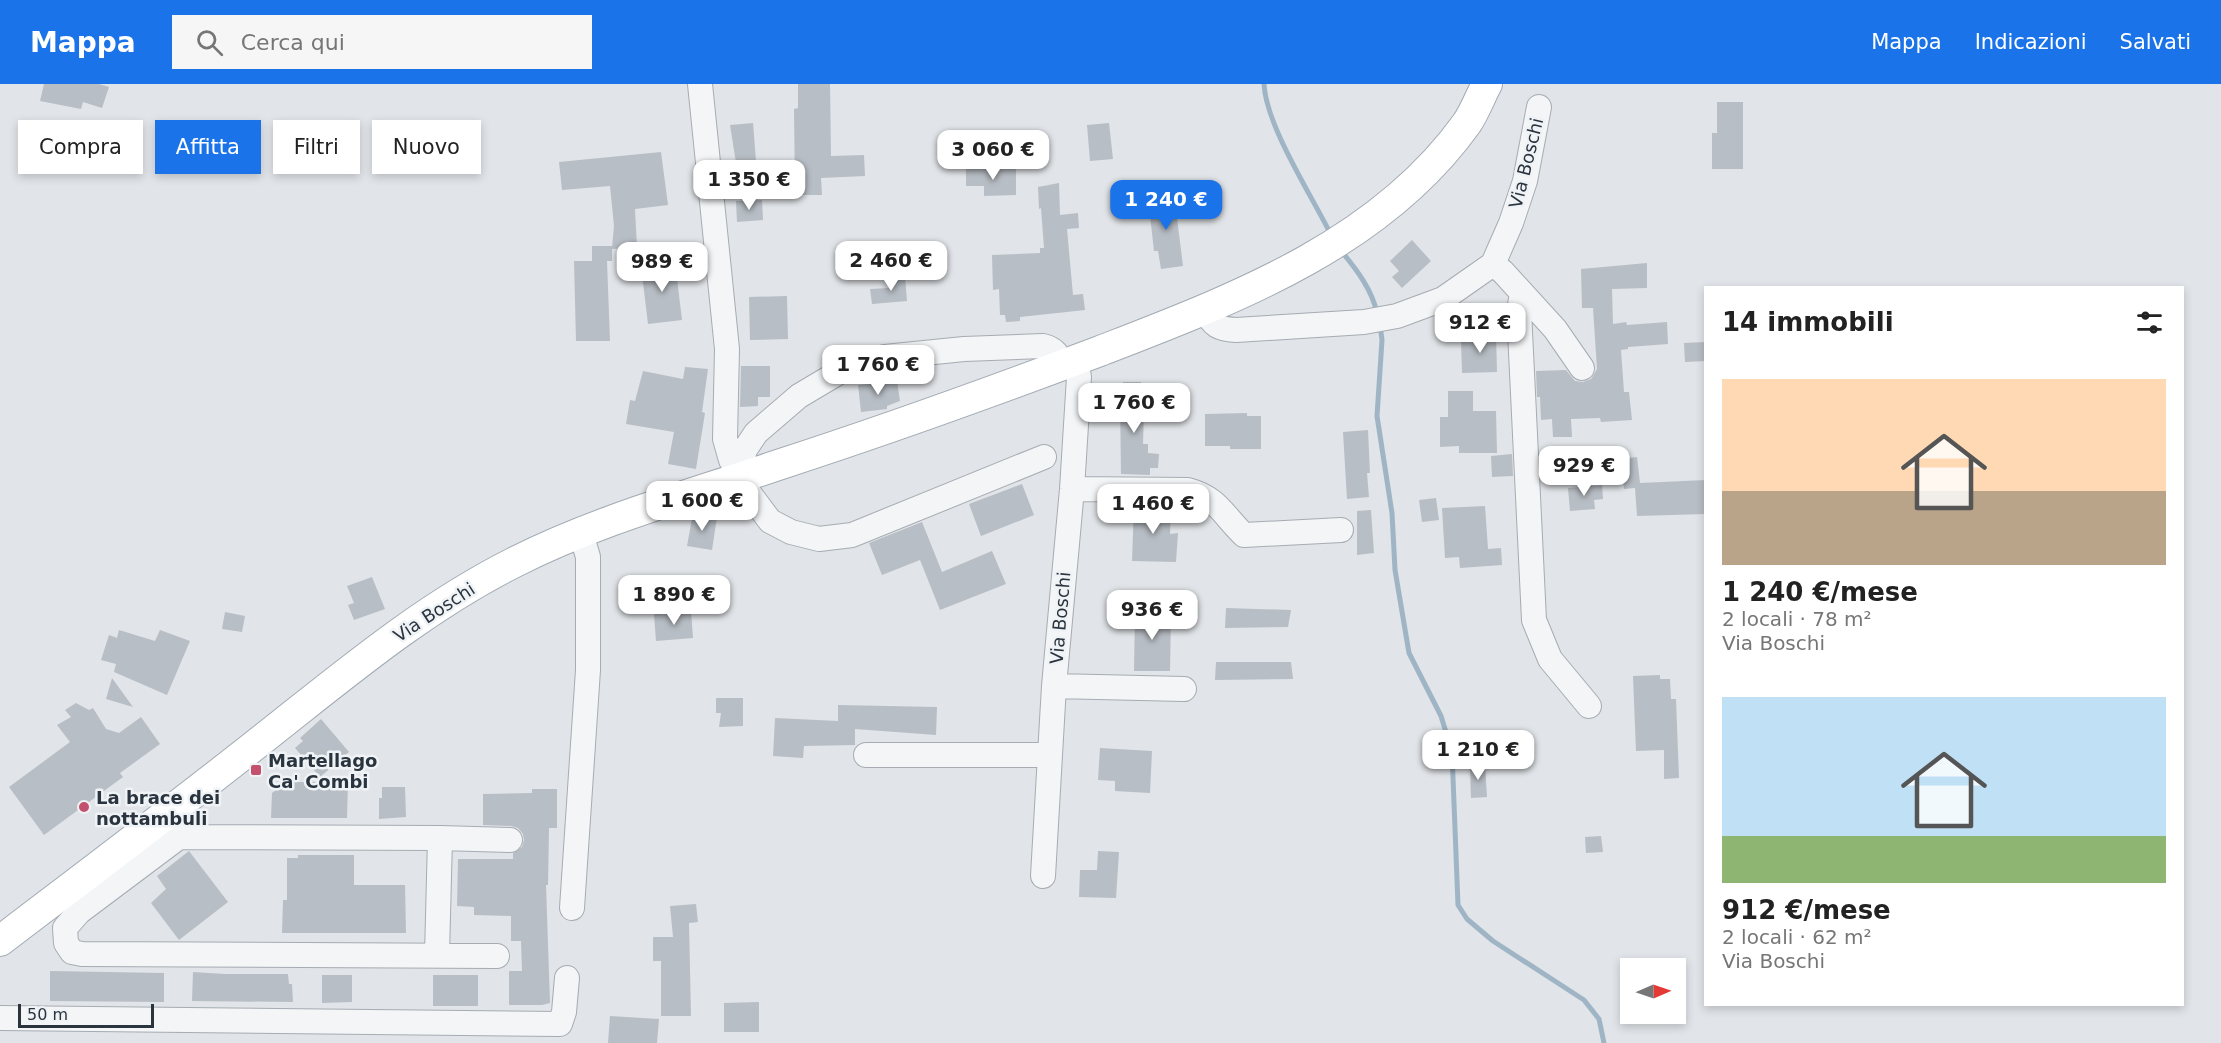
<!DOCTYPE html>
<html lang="it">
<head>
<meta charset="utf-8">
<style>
	:root { --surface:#fff; --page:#f6f6f6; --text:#222; --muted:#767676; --accent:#1a73e8 }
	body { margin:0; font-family:"DejaVu Sans",sans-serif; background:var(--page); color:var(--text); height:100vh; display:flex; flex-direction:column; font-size:22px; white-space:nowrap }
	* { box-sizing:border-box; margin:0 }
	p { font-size:20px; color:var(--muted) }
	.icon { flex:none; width:33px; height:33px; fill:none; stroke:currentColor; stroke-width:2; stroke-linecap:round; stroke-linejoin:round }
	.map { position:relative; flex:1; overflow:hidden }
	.drawer { position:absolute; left:1704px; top:202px; width:480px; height:720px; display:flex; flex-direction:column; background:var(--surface); border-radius:0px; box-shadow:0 3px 9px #0003 }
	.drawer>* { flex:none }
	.guide { position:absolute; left:18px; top:36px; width:570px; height:54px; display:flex; gap:12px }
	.needle { width:39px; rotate:88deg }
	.buttons { position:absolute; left:1620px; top:874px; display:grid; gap:12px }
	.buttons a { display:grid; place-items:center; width:66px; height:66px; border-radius:0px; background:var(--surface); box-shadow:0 3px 9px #0003; font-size:30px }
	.scale { position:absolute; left:18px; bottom:15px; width:136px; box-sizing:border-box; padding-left:6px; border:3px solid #2a343f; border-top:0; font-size:16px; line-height:21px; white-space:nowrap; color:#2a343f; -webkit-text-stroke:4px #f0f3f6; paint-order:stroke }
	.price { position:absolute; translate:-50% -51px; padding:0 14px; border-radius:12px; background:#fff; color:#222; font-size:20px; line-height:39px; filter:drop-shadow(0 2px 3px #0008) }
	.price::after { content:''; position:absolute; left:50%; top:36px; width:18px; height:14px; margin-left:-9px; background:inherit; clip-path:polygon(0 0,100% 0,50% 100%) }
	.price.active { background:var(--accent); color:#fff }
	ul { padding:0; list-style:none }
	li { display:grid; align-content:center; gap:12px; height:318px; padding:0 18px }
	li span { display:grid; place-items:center; height:186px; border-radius:0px; color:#555 }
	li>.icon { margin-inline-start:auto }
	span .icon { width:108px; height:108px; fill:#fffc; stroke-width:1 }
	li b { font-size:26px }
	h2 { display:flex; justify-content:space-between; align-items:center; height:72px; padding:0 18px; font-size:26px }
	.pill { padding:0 21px; border-radius:0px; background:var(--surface); box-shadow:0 3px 9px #0003; font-size:21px; line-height:54px }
	.pill.active { background:var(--accent); color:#fff }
	header { display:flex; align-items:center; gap:36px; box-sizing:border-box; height:84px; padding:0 30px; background:var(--accent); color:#fff }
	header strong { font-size:28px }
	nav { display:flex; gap:33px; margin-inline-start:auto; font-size:21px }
	.search { width:420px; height:54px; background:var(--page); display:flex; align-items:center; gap:15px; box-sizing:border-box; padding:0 21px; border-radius:0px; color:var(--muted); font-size:22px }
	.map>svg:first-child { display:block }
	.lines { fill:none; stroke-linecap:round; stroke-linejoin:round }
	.stream { stroke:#9fb5c5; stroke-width:5 }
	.building { fill:#b8bec5 }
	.minor-casing { stroke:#a6acb2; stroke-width:26 }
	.major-casing { stroke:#a1aab3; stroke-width:32 }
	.minor { stroke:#f3f5f7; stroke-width:24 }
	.major { stroke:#fff; stroke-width:30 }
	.poi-dot { fill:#c3506c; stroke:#f0f3f6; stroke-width:2 }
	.labels { text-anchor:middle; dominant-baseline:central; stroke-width:5; stroke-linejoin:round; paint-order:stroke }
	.street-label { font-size:18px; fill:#2a343f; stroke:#f0f3f6 }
	.poi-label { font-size:18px; font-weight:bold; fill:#2a343f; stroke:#f0f3f6; text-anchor:start }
</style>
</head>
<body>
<header>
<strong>Mappa</strong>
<div class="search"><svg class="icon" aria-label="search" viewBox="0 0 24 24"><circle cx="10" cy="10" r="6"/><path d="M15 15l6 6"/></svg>Cerca qui</div>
<nav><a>Mappa</a><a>Indicazioni</a><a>Salvati</a></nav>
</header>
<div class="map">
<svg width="2221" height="959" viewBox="0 0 2221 959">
	<rect width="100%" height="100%" fill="#e1e4e8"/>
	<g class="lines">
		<!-- stream -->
		<path class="stream" d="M1264,0C1266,41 1310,109 1329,147
			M1342,168C1357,186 1372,206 1377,229
			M1380,241L1382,256L1377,332L1392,429L1395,486L1409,569L1441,632L1452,668L1458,821L1467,835L1493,857L1584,916L1599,935L1604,959"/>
	</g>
	<!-- building -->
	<path class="building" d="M44,0H99L109,3L102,24L83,18L81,25L40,17Z
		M798,0H830L831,72L864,71L865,92L821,94L822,111H795L794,25L798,24Z
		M1717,18H1743V85H1712V49H1717Z
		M753,39L756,77L736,79L730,41Z
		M1109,39L1113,75L1090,77L1087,41Z
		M661,68L668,121L635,125L637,163L612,165V177H607L610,257H576L574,177H592V162H613L612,164L614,142L610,102L562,106L559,78Z
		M1016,84V111L984,112V102H966V85Z
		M1059,99L1060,131L1078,129L1079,144L1067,145L1073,211L1083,210L1085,226L1020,233V237L1006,238L1005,231H1000L999,205L993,206L992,171L1040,169V164H1044L1041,124L1039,125L1038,103Z
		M1174,110L1183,182L1161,185L1158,167H1154L1148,113Z
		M762,116L763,136L737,138L736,117Z
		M1412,156L1431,177L1402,204L1392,193L1399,187L1390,177Z
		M675,178L682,236L648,240L641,182Z
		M1647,179V204L1612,205L1613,240L1626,238L1627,241L1667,238L1668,260L1628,263V265L1621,266L1624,308H1629L1632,336L1601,338L1600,334L1571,335L1572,353H1553L1552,335L1541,336L1540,313H1537L1536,287L1566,286L1575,297L1583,298L1591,295L1597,285L1593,224H1582L1581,185Z
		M905,192L907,217L872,220L870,205L889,204V193Z
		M787,212L788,255L750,256L749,213Z
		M1496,249L1497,288L1462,289L1461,256L1476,255V250Z
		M1706,258V277L1685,278L1684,259Z
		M741,282H770V313H758V322L740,323Z
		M685,283L708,285L702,328L705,329L696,385L668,380L674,348L626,340L630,316L635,317L643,287L683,295Z
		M897,297L900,317L887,322V325L861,328L858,301Z
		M1123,298H1141L1140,325H1144L1143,360H1148V369L1159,370L1158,384H1150V391L1121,390L1120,313H1123Z
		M1448,307H1473V327H1496L1497,369H1459V362L1440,363V333H1448Z
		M1247,329V332H1261V365H1230V362H1205V330Z
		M1368,346L1370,389H1367L1369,413L1347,415L1343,348Z
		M1512,370L1513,392L1492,393L1491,372Z
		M1637,373L1640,399L1706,396V430L1637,432L1635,404L1624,405L1621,375Z
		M1022,400L1034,431L981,452L969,420Z
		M1602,401L1603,415L1594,416L1595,425L1570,427L1568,404Z
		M1436,414L1439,436L1422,438L1419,416Z
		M1134,420L1171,422L1170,450L1178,449L1176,478L1132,477Z
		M1485,422L1488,465L1501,464L1502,481L1460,484L1459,473L1445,474L1442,424Z
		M1371,426L1374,469L1357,471V427Z
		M693,429L717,433L712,466L687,462Z
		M922,438L942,488L992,467L1006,500L940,526L920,476L882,491L869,459Z
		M372,493L385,525L354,536L348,521L354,519L347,502Z
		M1226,524L1291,526L1288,543L1225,544Z
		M691,527L693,554L656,557L654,530Z
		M1135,527L1171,528L1170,587H1134Z
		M225,528L245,532L242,548L222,545Z
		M119,546L155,557L160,546L190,557L167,611L114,588L116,580L101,576L109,551L117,554Z
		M1216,578H1291L1293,595L1215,596Z
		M1660,591V595H1670L1671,615H1676L1679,694L1664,695V666L1636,667L1633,592Z
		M112,594L133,623L106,615Z
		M716,614H743V642L719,643L721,629H716Z
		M76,619L89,626L93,624L106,645L119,649L141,633L160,660L120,689L123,693L44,751L9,703L70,658L57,641L71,633L65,626Z
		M838,621L937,623L936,651L855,645V661L804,662L803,674L773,672L775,634L838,637Z
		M321,635L349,668L320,693L295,664L303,657L300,654Z
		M1100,664L1152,667L1150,709L1115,707V697L1098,696Z
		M1485,680L1487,713L1471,714L1470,681Z
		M286,698H348L347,734H271L272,709Z
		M382,703H405L406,733L379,735V714H382Z
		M532,705H557V744H549L548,801H546L550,919L542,921H509V887H522L521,857H511V832L474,831V823L457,822L458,775H513V769L522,763L524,756L523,750L518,744L511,742L483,741V710L532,709Z
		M1601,752L1603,768L1586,769L1585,753Z
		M189,767L228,818L179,856L151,819L166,805L157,792Z
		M1098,767L1119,768L1116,814L1079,813L1080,786H1097Z
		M298,771H354V801H405L406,849H282L283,816H287V774H298Z
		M696,820L698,838L689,839L691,932H661V877H653V853H673L670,822Z
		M50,887L164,889V918L50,917Z
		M193,888L225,890H288L289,900H292L293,918L192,917Z
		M322,891H352V918L322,919Z
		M433,891H478V922H433Z
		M759,918V948H724V919Z
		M610,932L659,935L657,959H608Z"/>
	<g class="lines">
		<!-- minor casing -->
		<g class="minor-casing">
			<path id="minor" d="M700,0L727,265L725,355L731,376L743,393L749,409L770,437L791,448L819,455L852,451L1044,373
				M1493,180L1503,188L1555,245L1582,284
				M1522,209L1519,227L1534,536L1550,575L1589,622
				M1206,226C1212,242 1219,245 1236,246L1364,238L1397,232L1443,215L1493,180L1511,139L1525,97L1539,23
				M743,393L744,367L756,349L799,312L841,287L885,273L964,265L1043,262C1055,265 1058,270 1062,282
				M1072,405L1188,406C1218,414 1223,431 1244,451L1341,446
				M1054,602L1184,605
				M866,671H1050
				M164,733L179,753L79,828L65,844L66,859L72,868L82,870L497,872
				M179,753L440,754L510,756
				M1043,792L1054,602L1072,405L1079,293L1076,276
				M572,824L588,586V473L581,449
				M437,871L440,754
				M0,934L560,940L564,928L567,894"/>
		</g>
		<!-- major casing -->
		<g class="major-casing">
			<path id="major" d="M0,857C88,790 177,723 264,654C344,591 423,524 515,478C598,436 690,411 778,381C886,346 994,307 1100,267C1234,215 1380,161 1467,39C1475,27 1480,13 1487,0"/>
		</g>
		<!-- minor -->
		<use href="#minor" class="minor"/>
		<!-- major -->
		<use href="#major" class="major"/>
	</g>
	<!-- markers -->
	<g class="poi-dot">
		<rect x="250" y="680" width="12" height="12" rx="3"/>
		<circle cx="84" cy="723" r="6"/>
	</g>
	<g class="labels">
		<!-- street labels -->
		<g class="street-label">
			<text transform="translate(1526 79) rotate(-76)">Via Boschi</text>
			<text transform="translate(434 528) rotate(-33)">Via Boschi</text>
			<text transform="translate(1060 534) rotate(-85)">Via Boschi</text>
		</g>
		<!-- poi labels -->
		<g class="poi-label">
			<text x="268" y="676">Martellago<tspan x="268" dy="21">Ca' Combi</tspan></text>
			<text x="96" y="713">La brace dei<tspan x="96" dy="21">nottambuli</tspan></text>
		</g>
	</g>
</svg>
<div class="buttons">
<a><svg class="needle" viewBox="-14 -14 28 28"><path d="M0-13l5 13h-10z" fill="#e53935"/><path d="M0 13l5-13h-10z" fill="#767676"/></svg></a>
</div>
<div class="scale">50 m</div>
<b class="price" style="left:993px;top:97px">3 060 €</b>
<b class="price" style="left:749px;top:127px">1 350 €</b>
<b class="price active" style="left:1166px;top:147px">1 240 €</b>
<b class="price" style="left:891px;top:208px">2 460 €</b>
<b class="price" style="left:662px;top:209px">989 €</b>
<b class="price" style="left:1480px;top:270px">912 €</b>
<b class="price" style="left:878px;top:312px">1 760 €</b>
<b class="price" style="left:1134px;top:350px">1 760 €</b>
<b class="price" style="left:1584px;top:413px">929 €</b>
<b class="price" style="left:702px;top:448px">1 600 €</b>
<b class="price" style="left:1153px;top:451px">1 460 €</b>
<b class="price" style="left:674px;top:542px">1 890 €</b>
<b class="price" style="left:1152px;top:557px">936 €</b>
<b class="price" style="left:1478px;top:697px">1 210 €</b>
<div class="guide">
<a class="pill">Compra</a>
<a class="pill active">Affitta</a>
<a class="pill">Filtri</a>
<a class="pill">Nuovo</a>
</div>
<section class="drawer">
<h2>14 immobili<svg class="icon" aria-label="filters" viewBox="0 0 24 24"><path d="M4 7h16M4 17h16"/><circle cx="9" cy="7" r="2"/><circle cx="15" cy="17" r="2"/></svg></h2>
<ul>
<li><span style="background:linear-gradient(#ffd9b3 60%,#b9a48a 0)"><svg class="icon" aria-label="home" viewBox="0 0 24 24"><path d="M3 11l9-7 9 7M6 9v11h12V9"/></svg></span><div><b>1 240 €/mese</b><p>2 locali · 78 m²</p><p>Via Boschi</p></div></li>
<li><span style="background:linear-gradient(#bfe0f5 75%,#8fb573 0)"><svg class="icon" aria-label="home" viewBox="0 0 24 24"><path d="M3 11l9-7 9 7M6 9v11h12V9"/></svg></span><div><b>912 €/mese</b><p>2 locali · 62 m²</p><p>Via Boschi</p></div></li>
</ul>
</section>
</div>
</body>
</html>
